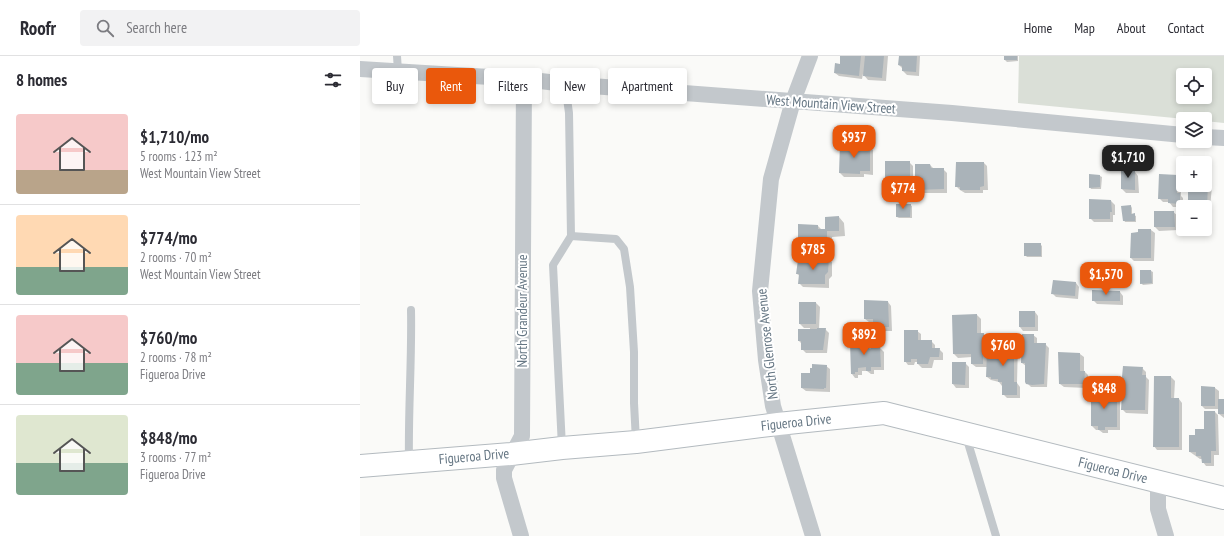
<!DOCTYPE html>
<html lang="en">
<head>
<meta charset="utf-8">
<style>
	:root { --surface:#fff; --page:#f2f2f3; --text:#2b2b33; --muted:#7c7c81; --line:#e1e1e2; --accent:#ea580c }
	body { margin:0; font-family:"PT Sans Narrow",sans-serif; background:var(--page); color:var(--text); height:100vh; display:flex; flex-direction:column; font-size:15px; white-space:nowrap }
	* { box-sizing:border-box; margin:0 }
	p { font-size:13px; color:var(--muted) }
	.icon { flex:none; width:22px; height:22px; fill:none; stroke:currentColor; stroke-width:2; stroke-linecap:round; stroke-linejoin:round }
	.map { position:relative; flex:1; overflow:hidden }
	.panel { display:flex; flex-direction:column; background:var(--surface); width:360px }
	.panel>* { flex:none }
	.top-card { position:absolute; left:12px; top:12px; width:380px; height:36px; display:flex; gap:8px }
	.buttons { position:absolute; left:816px; top:12px; display:grid; gap:8px }
	.buttons a { display:grid; place-items:center; width:36px; height:36px; border-radius:4px; background:var(--surface); box-shadow:0 2px 6px #0003; font-size:20px }
	.price { position:absolute; translate:-50% -34px; padding:0 9px; border-radius:8px; background:var(--accent); color:#fff; font-size:13px; line-height:26px; filter:drop-shadow(0 1px 2px #0008) }
	.price::after { content:''; position:absolute; left:50%; top:24px; width:12px; height:9px; margin-left:-6px; background:inherit; clip-path:polygon(0 0,100% 0,50% 100%) }
	.price.selected { background:#222; color:#fff }
	ul { padding:0; list-style:none }
	li { display:flex; align-items:center; gap:12px; height:100px; padding:0 16px }
	li+li { border-top:1px solid var(--line) }
	li span { display:grid; place-items:center; flex:none; width:112px; height:80px; border-radius:4px; color:#555 }
	li>.icon { margin-inline-start:auto }
	span .icon { width:48px; height:48px; fill:#fffc; stroke-width:1 }
	li b { font-size:17px }
	h2 { display:flex; justify-content:space-between; align-items:center; height:48px; padding:0 16px; font-size:17px }
	.pill { padding:0 14px; border-radius:4px; background:var(--surface); box-shadow:0 2px 6px #0003; font-size:14px; line-height:36px }
	.pill.selected { background:var(--accent); color:#fff }
	header { display:flex; align-items:center; gap:24px; box-sizing:border-box; height:56px; padding:0 20px; background:var(--surface); border-bottom:1px solid var(--line) }
	header strong { font-size:19px }
	nav { display:flex; gap:22px; margin-inline-start:auto; font-size:14px }
	.search { width:280px; height:36px; background:var(--page); display:flex; align-items:center; gap:10px; box-sizing:border-box; padding:0 14px; border-radius:4px; color:var(--muted); font-size:15px }
	main { display:flex; flex:1; min-height:0 }
	.map>svg:first-child { display:block }
	.green { fill:#dadfd7; fill-rule:evenodd }
	.shadow { fill:#0003 }
	.building { fill:#aab3b9 }
	.lines { fill:none; stroke-linecap:round; stroke-linejoin:round }
	.secondary-casing { stroke:#b3babf; stroke-width:24 }
	.lane { stroke:#c3c8cc; stroke-width:8 }
	.street { stroke:#c3c8cc; stroke-width:16 }
	.secondary { stroke:#fff; stroke-width:22 }
	.labels { text-anchor:middle; dominant-baseline:central; stroke-width:4; stroke-linejoin:round; paint-order:stroke }
	.street-label { font-size:14px; fill:#657683; stroke:#fff }
</style>
</head>
<body>
<header>
<strong>Roofr</strong>
<div class="search"><svg class="icon" aria-label="search" viewBox="0 0 24 24"><circle cx="10" cy="10" r="6"/><path d="M15 15l6 6"/></svg>Search here</div>
<nav><a>Home</a><a>Map</a><a>About</a><a>Contact</a></nav>
</header>
<main>
<section class="panel">
<h2>8 homes<svg class="icon" aria-label="filters" viewBox="0 0 24 24"><path d="M4 7h16M4 17h16"/><circle cx="9" cy="7" r="2"/><circle cx="15" cy="17" r="2"/></svg></h2>
<ul>
<li><span style="background:linear-gradient(#f6c9c9 70%,#b9a48a 0)"><svg class="icon" aria-label="home" viewBox="0 0 24 24"><path d="M3 11l9-7 9 7M6 9v11h12V9"/></svg></span><div><b>$1,710/mo</b><p>5 rooms · 123 m²</p><p>West Mountain View Street</p></div></li>
<li><span style="background:linear-gradient(#ffd9b3 65%,#7fa58c 0)"><svg class="icon" aria-label="home" viewBox="0 0 24 24"><path d="M3 11l9-7 9 7M6 9v11h12V9"/></svg></span><div><b>$774/mo</b><p>2 rooms · 70 m²</p><p>West Mountain View Street</p></div></li>
<li><span style="background:linear-gradient(#f6c9c9 60%,#7fa58c 0)"><svg class="icon" aria-label="home" viewBox="0 0 24 24"><path d="M3 11l9-7 9 7M6 9v11h12V9"/></svg></span><div><b>$760/mo</b><p>2 rooms · 78 m²</p><p>Figueroa Drive</p></div></li>
<li><span style="background:linear-gradient(#dfe7d0 60%,#7fa58c 0)"><svg class="icon" aria-label="home" viewBox="0 0 24 24"><path d="M3 11l9-7 9 7M6 9v11h12V9"/></svg></span><div><b>$848/mo</b><p>3 rooms · 77 m²</p><p>Figueroa Drive</p></div></li>
</ul>
</section>
<div class="map">
<svg width="864" height="480" viewBox="0 0 864 480">
	<rect width="100%" height="100%" fill="#fafaf8"/>
	<!-- green -->
	<path class="green" d="M659,0H864V67L845,65V63H825L658,47ZM823,19H845V41H823Z"/>
	<!-- shadow -->
	<path class="shadow" d="M481,0H528L526,25L508,24L503,18L502,23L479,20L475,17L480,9Z
		M540,0H560L559,20L547,19L543,15V13L539,9Z
		M645,0H658V5L647,6L645,4Z
		M509,90L513,94V119L504,118V121H484L480,117Z
		M549,106L553,110V135H530L526,131Z
		M624,107L627,110L628,134H623V137H605L600,134L596,130Z
		M570,109L574,113H583L587,117V137H560L556,133Z
		M768,113L771,116H775L778,120L779,137H766L762,133Z
		M730,119L740,120L742,121L741,133H731L730,131Z
		M817,120L821,124V140L823,142V151H813L809,146H803L799,142Z
		M845,122L852,130L849,163H845V151H829V129H845Z
		M751,145L755,149V159H753V166H734L730,162Z
		M550,149L552,150V162H539L537,161Z
		M771,150L772,152V158L776,160V166H765L764,164Z
		M813,156L817,159L818,174L799,175L795,171Z
		M479,161L484,167L485,180L472,181V199H445L439,193L458,170L462,174H466Z
		M791,174L795,177L794,205H774L771,202Z
		M680,188L682,190V201H667L665,199Z
		M468,203L472,206V220L469,223V232L443,231L439,227L440,220L437,218L454,205Z
		M791,215L793,216V228L783,229L781,227Z
		M716,227L719,231L718,243L696,241L692,237Z
		M760,236L763,240V249L737,248L733,244Z
		M528,246L531,250L532,275H518L514,271V266H509L505,263Z
		M440,247H456L460,251L459,273H465L469,277L467,297H446L442,293V288L439,285L450,274V272H444L440,268Z
		M675,256L678,260V275H663L660,271Z
		M617,259L621,263V278H624L627,282V297H644L654,282L658,286L657,327L660,331V342H647L643,338L642,330L639,326L631,324L627,321V311H616L612,308V301L598,302L594,298Z
		M557,275L561,278V285H571L575,289V293H579L583,297V304H574L572,312H562L558,308V306H555L554,309H548L545,305Z
		M663,279H673L677,282V288H685L689,292L687,331H671L667,327L666,310L662,307Z
		M509,286L513,290V292H520L524,296V314H514V318H511L507,315H502V319H498V322H495L492,318Z
		M699,297L720,298L724,301V315L728,319L727,332L704,331L700,328Z
		M593,307H605L609,311V332H596L593,328Z
		M466,310L470,313V336L446,335L442,332L451,318Z
		M782,312L786,316V321L789,324L788,358L766,357L762,353L763,340L760,338V374H748V377H743L739,374H736L732,370L750,338L756,335L759,338L760,321L763,322Z
		M811,321L815,325L814,343H819L822,347V394H797L794,390Z
		M855,332L859,335V344H864V362L859,358V353H845L842,350Z
		M855,356L858,359L859,399H854V410H846L843,406V403H840L830,396L836,380L845,374Z"/>
	<!-- building -->
	<path class="building" d="M480,0H501L499,20L474,17L475,7L480,8Z
		M505,0H524L522,22L503,20Z
		M539,0H557L556,16L542,15V10L538,9Z
		M644,0H657V4H644Z
		M480,88L510,89V115H500V118L479,117Z
		M525,105H550V132L525,131Z
		M596,106H624V130L620,131V134H600V131H595Z
		M555,108H570L571,112H584V133L555,134Z
		M761,112H769V115H775V134L761,133Z
		M729,118L740,119V131L729,132Z
		M799,118L818,119L817,137H820V148L808,147V143H798Z
		M845,125H848L847,154H845V151H828V129H845Z
		M729,143L751,144L752,156H750V163H729Z
		M536,148H551L550,161H536Z
		M771,149V158L775,157V165H763L761,150Z
		M794,155H814L815,171H794Z
		M479,160V175H467V193H438V168L458,169V173H465V161Z
		M778,173H791V202H770L771,177L778,176Z
		M664,187H681V200H664Z
		M453,202H469L468,216L465,219V228H438L439,218H436L438,204H453Z
		M780,214H791L792,227L780,228Z
		M693,224L716,226L715,240L691,238Z
		M732,234L760,235V245H732Z
		M504,244L528,245L529,271H513V263H504Z
		M439,246H456V268H439Z
		M659,255H675V271H659Z
		M617,258V277H624L623,308H611V298H593L592,259Z
		M457,272H466L463,294H441V285H438V273H457Z
		M544,274H558V284H572V292H580L579,301H570L568,308H557V303H551V306H544Z
		M662,278H674V287H686L684,328L672,329L666,328L665,326V307H661Z
		M643,281H654V326H657V339H642V326H638V323H631V321H626L627,296H643Z
		M509,285V293H511V291H520L521,311H511V315H506V311L498,312V316H495V318H491L490,286Z
		M698,296L720,297V315H725L724,328H699Z
		M592,306H606L605,329L592,328Z
		M452,308L467,309L466,332H464V333L441,332V317H450V312H452Z
		M763,310L783,311L782,319H786L785,354H761L762,337H758L759,320L762,321Z
		M794,320H811V342H819V391H793Z
		M841,330L855,331V350H841Z
		M749,334H757V371H745V374H738V370H731V337H749Z
		M858,343H864V358H858Z
		M844,355H855L856,395H851V407H842L841,400H836V396H829V379H835V373H844Z"/>
	<g class="lines">
		<!-- secondary casing -->
		<g class="secondary-casing">
			<path id="secondary" d="M0,410L151,398L202,392L276,386L418,368L524,357L864,442"/>
		</g>
		<!-- lane -->
		<path class="lane" d="M37,0L38,15
			M211,180L256,183L264,193L270,231L274,296V347L276,385
			M606,380L636,480
			M202,391L193,209L211,180L209,57L205,28
			M49,406C48,355 52,305 51,254"/>
		<!-- street -->
		<path class="street" d="M450,0L433,45L411,123L400,235L406,304L413,350L453,480
			M0,13L164,23L205,28L592,57L823,79
			M845,81L864,82
			M798,426V453L806,480
			M161,480L144,422V414L162,380L164,23"/>
		<!-- secondary -->
		<use href="#secondary" class="secondary"/>
	</g>
	<g class="labels">
		<!-- street labels -->
		<g class="street-label">
			<text transform="translate(471 48) rotate(4)">West Mountain View Street</text>
			<text transform="translate(162 255) rotate(-90)">North Grandeur Avenue</text>
			<text transform="translate(407 288) rotate(-96)">North Glenrose Avenue</text>
			<text transform="translate(436 366) rotate(-6)">Figueroa Drive</text>
			<text transform="translate(114 400) rotate(-5)">Figueroa Drive</text>
			<text transform="translate(753 414) rotate(14)">Figueroa Drive</text>
		</g>
	</g>
</svg>
<div class="buttons">
<a><svg class="icon" aria-label="locate" viewBox="0 0 24 24"><circle cx="12" cy="12" r="6"/><path d="M12 2v4M12 18v4M2 12h4M18 12h4"/></svg></a>
<a><svg class="icon" aria-label="layers" viewBox="0 0 24 24"><path d="M12 4l9 5-9 5-9-5zM3 14l9 5 9-5"/></svg></a>
<a>+</a>
<a>−</a>
</div>
<b class="price" style="left:494px;top:103px">$937</b>
<b class="price selected" style="left:768px;top:123px">$1,710</b>
<b class="price" style="left:543px;top:154px">$774</b>
<b class="price" style="left:453px;top:215px">$785</b>
<b class="price" style="left:746px;top:240px">$1,570</b>
<b class="price" style="left:504px;top:300px">$892</b>
<b class="price" style="left:643px;top:311px">$760</b>
<b class="price" style="left:744px;top:354px">$848</b>
<div class="top-card">
<a class="pill">Buy</a>
<a class="pill selected">Rent</a>
<a class="pill">Filters</a>
<a class="pill">New</a>
<a class="pill">Apartment</a>
</div>
</div>
</main>
</body>
</html>
